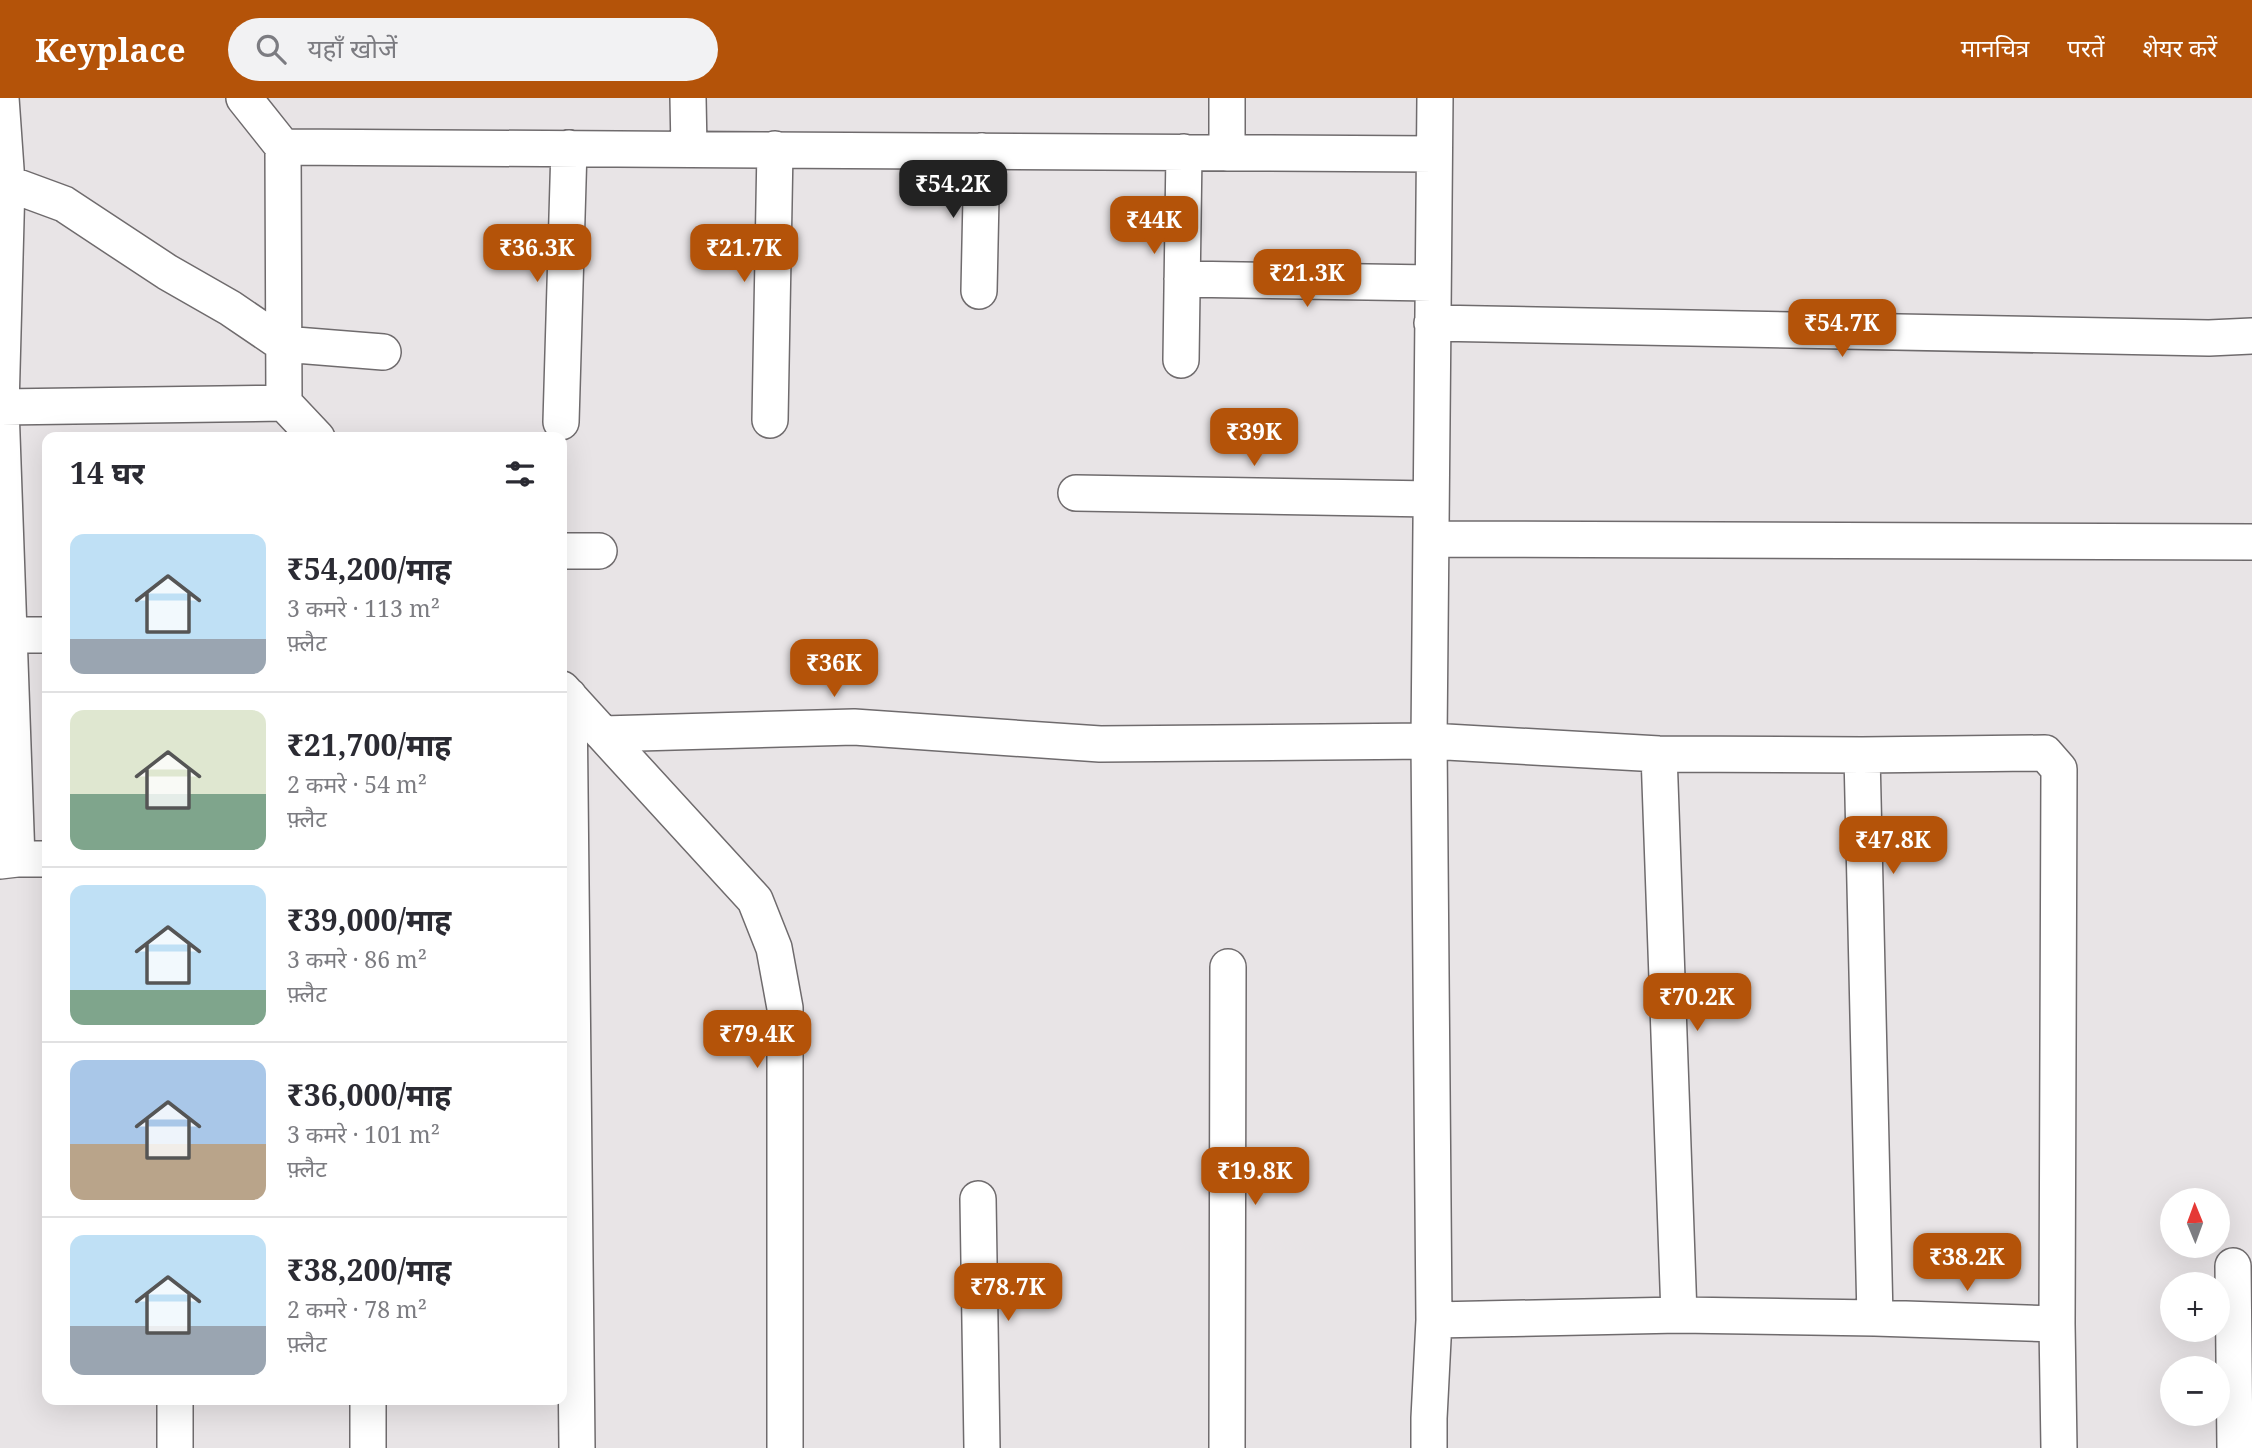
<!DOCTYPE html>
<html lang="hi">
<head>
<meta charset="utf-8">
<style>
	:root { --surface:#fff; --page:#f2f2f3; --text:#2b2b33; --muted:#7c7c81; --line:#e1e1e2; --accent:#b45309 }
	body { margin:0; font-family:"Noto Serif","Noto Sans Devanagari",serif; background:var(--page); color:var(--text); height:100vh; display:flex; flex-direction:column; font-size:26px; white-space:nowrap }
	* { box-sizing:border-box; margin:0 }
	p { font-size:23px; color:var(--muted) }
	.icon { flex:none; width:38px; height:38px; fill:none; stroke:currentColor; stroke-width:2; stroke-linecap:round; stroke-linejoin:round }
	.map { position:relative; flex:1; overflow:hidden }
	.drawer { position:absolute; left:42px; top:334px; width:525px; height:973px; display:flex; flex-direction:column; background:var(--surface); border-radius:14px; box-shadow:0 7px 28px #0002 }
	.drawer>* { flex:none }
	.needle { width:46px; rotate:359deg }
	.tools { position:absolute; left:2160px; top:1090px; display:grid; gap:14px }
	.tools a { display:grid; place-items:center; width:70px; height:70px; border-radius:50%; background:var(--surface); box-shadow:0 7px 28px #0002; font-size:35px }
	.price { position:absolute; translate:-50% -60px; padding:0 16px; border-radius:14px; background:var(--accent); color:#fff; font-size:23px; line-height:46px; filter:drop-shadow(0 2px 4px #0008) }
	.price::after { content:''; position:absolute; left:50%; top:42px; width:21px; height:16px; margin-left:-10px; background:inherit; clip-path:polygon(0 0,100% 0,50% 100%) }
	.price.active { background:#222; color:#fff }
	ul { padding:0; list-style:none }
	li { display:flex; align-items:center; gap:21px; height:175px; padding:0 28px }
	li+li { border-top:2px solid var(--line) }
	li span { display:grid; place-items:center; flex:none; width:196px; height:140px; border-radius:14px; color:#555 }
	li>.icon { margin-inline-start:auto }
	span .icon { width:84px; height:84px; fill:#fffc; stroke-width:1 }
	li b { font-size:30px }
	h2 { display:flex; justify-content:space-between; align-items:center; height:84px; padding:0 28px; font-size:30px }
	header { display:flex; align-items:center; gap:42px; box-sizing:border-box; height:98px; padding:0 35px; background:var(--accent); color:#fff }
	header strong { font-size:33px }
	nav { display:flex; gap:38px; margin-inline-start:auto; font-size:24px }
	.search { width:490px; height:63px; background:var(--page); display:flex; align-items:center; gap:18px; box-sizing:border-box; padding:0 24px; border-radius:38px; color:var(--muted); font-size:26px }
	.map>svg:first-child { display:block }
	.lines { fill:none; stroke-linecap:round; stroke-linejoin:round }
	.minor-casing { stroke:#6f6b6d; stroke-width:38 }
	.minor { stroke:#fff; stroke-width:35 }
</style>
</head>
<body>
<header>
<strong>Keyplace</strong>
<div class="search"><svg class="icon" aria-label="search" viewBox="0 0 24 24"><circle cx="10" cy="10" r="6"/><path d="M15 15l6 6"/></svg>यहाँ खोजें</div>
<nav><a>मानचित्र</a><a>परतें</a><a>शेयर करें</a></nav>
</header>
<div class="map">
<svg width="2252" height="1350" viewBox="0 0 2252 1350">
	<rect width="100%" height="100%" fill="#e8e4e6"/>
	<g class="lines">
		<!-- minor casing -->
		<g class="minor-casing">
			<path id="minor" d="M1,0L7,85L1,309
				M244,0L283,49
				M688,0L689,51
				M1227,55V0
				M7,85L64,106L167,174L230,210L283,246L383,254
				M1182,181L1432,185
				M979,193L982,53
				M1432,225L2209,240L2252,238
				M1181,262L1184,54
				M284,305L317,340
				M770,322L775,51
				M561,324L569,50
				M1076,395L1431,401
				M1431,441L2252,444
				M562,453H599
				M8,537H47
				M562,591L603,636L854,629L1100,646L1429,643L1659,656L1862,657L1875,1220L1679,1217L1434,1222
				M569,598L577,1350
				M603,636L755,802L774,850L785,910V1350
				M1659,656L1679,1217
				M1862,657L2045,655L2059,671L2057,1226L2059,1350
				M17,761H47
				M0,763L17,761L1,309L284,305L283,49L1434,56
				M978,1101L982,1350
				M2233,1168L2235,1350
				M1875,1220L2057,1226
				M175,1302V1350
				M368,1350V1302
				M1227,1350L1228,869
				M1429,1350V1320L1434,1222L1429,643L1435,0"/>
		</g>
		<!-- minor -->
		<use href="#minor" class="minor"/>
	</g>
</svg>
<div class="tools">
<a><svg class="needle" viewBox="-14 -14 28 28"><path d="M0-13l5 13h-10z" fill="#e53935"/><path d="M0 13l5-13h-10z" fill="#7c7c81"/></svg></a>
<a>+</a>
<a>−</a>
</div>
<b class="price active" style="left:953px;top:122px">₹54.2K</b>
<b class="price" style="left:1154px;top:158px">₹44K</b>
<b class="price" style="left:537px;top:186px">₹36.3K</b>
<b class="price" style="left:744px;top:186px">₹21.7K</b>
<b class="price" style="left:1307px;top:211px">₹21.3K</b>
<b class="price" style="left:1842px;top:261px">₹54.7K</b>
<b class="price" style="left:1254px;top:370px">₹39K</b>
<b class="price" style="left:834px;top:601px">₹36K</b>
<b class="price" style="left:1893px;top:778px">₹47.8K</b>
<b class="price" style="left:1697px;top:935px">₹70.2K</b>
<b class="price" style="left:757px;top:972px">₹79.4K</b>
<b class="price" style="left:1255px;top:1109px">₹19.8K</b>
<b class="price" style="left:1967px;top:1195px">₹38.2K</b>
<b class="price" style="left:1008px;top:1225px">₹78.7K</b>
<section class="drawer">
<h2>14 घर<svg class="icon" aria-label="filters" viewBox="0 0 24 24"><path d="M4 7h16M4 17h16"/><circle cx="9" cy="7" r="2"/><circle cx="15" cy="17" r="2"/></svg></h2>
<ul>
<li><span style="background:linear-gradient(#bfe0f5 75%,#9aa5b1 0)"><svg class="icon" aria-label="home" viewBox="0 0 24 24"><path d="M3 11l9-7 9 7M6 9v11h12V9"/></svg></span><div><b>₹54,200/माह</b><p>3 कमरे · 113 m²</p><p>फ़्लैट</p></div></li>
<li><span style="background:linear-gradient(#dfe7d0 60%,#7fa58c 0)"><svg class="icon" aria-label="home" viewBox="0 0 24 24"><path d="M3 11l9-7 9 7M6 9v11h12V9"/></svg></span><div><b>₹21,700/माह</b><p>2 कमरे · 54 m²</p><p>फ़्लैट</p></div></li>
<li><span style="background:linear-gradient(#bfe0f5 75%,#7fa58c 0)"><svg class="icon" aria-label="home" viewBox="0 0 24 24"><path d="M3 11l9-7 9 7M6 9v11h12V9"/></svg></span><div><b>₹39,000/माह</b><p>3 कमरे · 86 m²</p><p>फ़्लैट</p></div></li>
<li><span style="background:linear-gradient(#a9c7e8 60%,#b9a48a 0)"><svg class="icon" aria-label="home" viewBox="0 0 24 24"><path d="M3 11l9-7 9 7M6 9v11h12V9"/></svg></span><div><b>₹36,000/माह</b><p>3 कमरे · 101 m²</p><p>फ़्लैट</p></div></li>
<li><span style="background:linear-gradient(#bfe0f5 65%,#9aa5b1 0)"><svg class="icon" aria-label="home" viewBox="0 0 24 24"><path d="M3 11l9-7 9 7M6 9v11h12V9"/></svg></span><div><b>₹38,200/माह</b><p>2 कमरे · 78 m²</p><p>फ़्लैट</p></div></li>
</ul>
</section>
</div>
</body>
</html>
